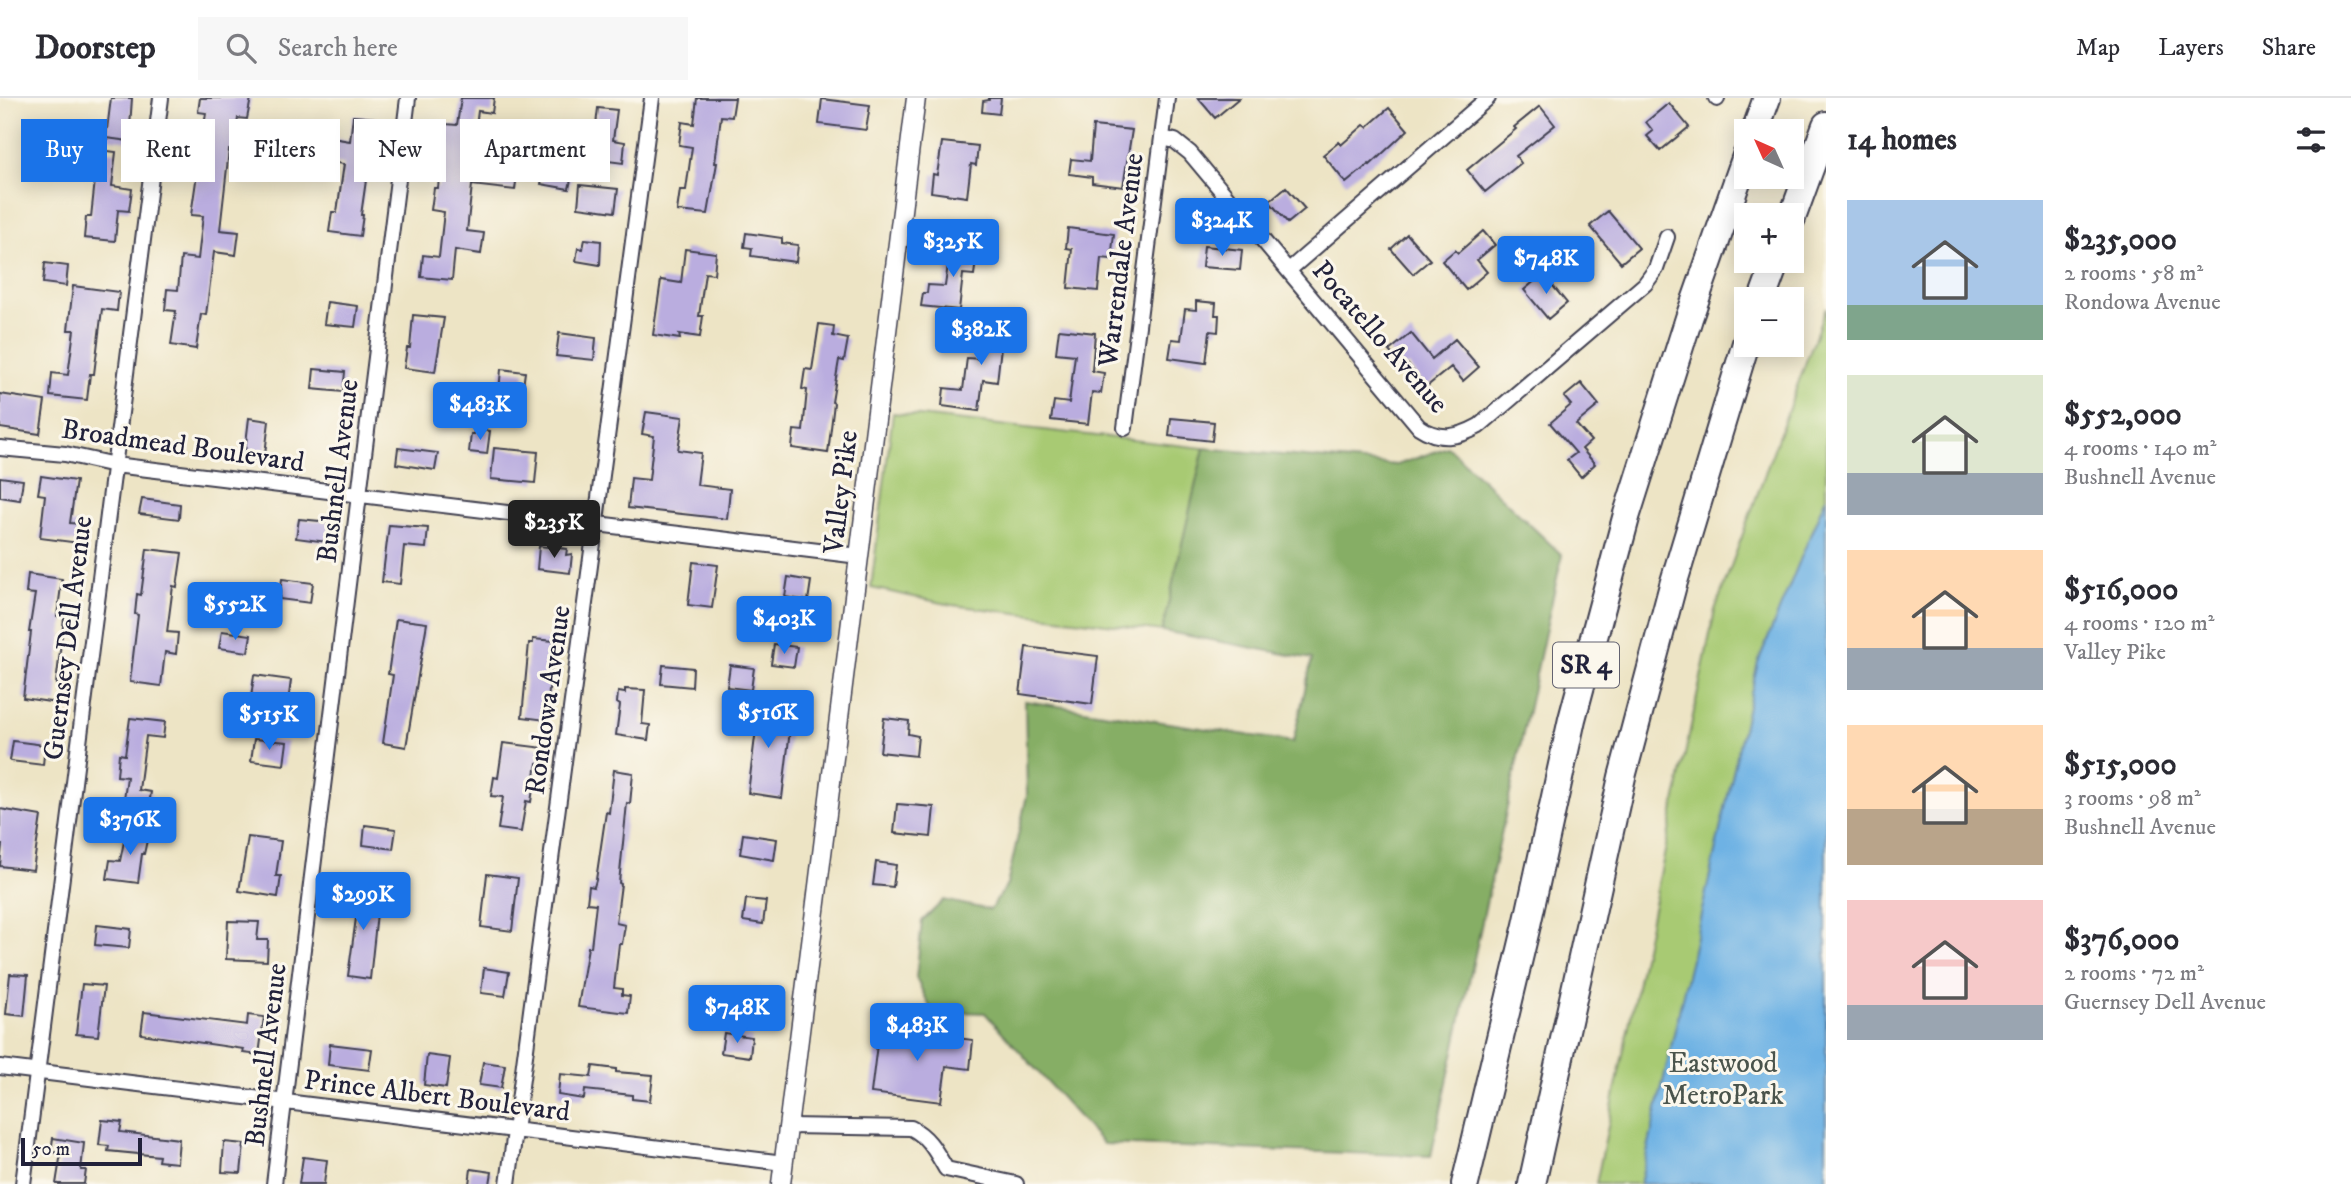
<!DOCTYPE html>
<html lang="en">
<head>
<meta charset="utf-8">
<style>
	:root { --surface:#fff; --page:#f7f7f7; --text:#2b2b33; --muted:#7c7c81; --line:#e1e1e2; --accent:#1a73e8 }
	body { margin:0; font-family:"IM FELL DW Pica",serif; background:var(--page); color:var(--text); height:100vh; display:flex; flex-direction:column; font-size:26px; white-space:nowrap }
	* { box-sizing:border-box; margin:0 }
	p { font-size:23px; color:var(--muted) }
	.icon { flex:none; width:38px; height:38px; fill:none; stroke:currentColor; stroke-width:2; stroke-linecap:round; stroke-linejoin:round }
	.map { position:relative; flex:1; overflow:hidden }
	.drawer { display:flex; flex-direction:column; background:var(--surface); width:525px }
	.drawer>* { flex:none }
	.guide { position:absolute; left:21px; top:21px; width:665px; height:63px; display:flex; gap:14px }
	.needle { width:46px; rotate:315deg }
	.buttons { position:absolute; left:1734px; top:21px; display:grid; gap:14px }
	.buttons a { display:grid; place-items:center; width:70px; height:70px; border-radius:0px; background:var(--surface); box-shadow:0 4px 18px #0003; font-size:35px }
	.scale { position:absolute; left:21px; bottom:18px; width:121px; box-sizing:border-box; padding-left:7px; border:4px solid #22223b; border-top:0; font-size:19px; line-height:24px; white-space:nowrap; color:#22223b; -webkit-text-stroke:5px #fbf7ec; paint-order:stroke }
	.price { position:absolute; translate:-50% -60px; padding:0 16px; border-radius:7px; background:var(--accent); color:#fff; font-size:23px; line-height:46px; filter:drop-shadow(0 2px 4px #0008) }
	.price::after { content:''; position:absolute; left:50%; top:42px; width:21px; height:16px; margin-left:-10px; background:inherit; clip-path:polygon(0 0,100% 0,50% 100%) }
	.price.active { background:#222; color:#fff }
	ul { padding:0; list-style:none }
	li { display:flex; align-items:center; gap:21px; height:175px; padding:0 21px }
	li span { display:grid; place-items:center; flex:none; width:196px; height:140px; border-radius:0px; color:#555 }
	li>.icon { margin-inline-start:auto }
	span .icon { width:84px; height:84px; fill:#fffc; stroke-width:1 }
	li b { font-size:30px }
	h2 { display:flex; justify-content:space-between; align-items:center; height:84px; padding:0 21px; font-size:30px }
	.pill { padding:0 24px; border-radius:0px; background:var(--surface); box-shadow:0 4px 18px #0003; font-size:24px; line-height:63px }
	.pill.active { background:var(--accent); color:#fff }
	header { display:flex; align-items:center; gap:42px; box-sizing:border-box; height:98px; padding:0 35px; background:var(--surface); border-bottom:2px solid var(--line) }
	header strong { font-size:33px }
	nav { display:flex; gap:38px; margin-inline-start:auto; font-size:24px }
	.search { width:490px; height:63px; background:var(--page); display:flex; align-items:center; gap:18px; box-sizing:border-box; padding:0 24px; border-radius:0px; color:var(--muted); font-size:26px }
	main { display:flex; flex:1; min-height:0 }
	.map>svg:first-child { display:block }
	.green { fill:#a8ca73; stroke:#657657; stroke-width:2 }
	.forest { fill:#86ae65; stroke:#546850; stroke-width:2 }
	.water { fill:#6eb2e4; stroke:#486a90; stroke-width:2 }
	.building { fill:#baaddf }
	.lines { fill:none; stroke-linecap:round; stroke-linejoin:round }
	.minor-casing { stroke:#403f50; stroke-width:18 }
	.tertiary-casing { stroke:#403f50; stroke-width:21 }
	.motorway-casing { stroke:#403f50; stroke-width:30 }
	.minor { stroke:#fff; stroke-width:14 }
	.tertiary { stroke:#fff; stroke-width:18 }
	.motorway { stroke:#fff; stroke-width:26 }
	.labels { text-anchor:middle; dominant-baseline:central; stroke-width:6; stroke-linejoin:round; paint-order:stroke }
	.shield { fill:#fbf7ec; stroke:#636270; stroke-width:2 }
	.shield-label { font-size:26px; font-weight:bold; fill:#22223b }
	.street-label { font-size:28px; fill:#22223b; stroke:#fbf7ec }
	.park-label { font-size:28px; fill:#4a544c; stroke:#fbf7ec }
</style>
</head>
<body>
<header>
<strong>Doorstep</strong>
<div class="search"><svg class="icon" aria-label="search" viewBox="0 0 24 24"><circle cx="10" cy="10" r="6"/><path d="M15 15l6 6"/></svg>Search here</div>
<nav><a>Map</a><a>Layers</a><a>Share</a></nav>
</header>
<main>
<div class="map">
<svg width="1826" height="1086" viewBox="0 0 1826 1086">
	<rect width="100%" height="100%" fill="#fbf7ec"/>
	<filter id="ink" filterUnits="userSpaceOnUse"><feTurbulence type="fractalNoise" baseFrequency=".0143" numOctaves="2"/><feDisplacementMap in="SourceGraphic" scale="14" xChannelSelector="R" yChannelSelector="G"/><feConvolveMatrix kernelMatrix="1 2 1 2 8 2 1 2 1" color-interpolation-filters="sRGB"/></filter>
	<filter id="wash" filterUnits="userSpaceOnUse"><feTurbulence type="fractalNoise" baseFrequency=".00686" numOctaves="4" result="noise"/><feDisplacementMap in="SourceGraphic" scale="28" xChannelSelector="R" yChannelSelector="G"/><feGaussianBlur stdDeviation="1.57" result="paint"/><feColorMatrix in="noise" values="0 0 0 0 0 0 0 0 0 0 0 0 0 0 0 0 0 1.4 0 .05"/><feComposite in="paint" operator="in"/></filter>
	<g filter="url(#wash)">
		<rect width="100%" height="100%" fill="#ede4c5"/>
		<!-- green -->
		<path class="green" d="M1826,209V1086H1596L1715,512Z
			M893,315L1204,350L1162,533L952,507L871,490Z"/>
		<!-- forest -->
		<path class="forest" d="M1448,349L1562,457L1431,1058L1103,1046L985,915L932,913L916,880L922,823L944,802L990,812L1007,787L1027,697L1025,603L1293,644L1312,561L1162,533L1204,350L1397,367Z"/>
		<!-- water -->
		<path class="water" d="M1826,399V1086H1640L1758,564Z"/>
		<g id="blocks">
			<!-- building -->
			<path class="building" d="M111,0H132L129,43L106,40Z
				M200,0H251L247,21L238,20L233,52H229L220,132L239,134L236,157L214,154L206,217L201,216L196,251L171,247L176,213L165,212L167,191L178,192L181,159L198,161L203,118L191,117L206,15L198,14Z
				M461,0H494L492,15L478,13L472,59L503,62L507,32L530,35L527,54L520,53L515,92L472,87L467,133L484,135L481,156L455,152L452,182L421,179L423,157L439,159L444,114L431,112L434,90H438L445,26L457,27Z
				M697,0H735L732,19L721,18L715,65H717L708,116L677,113L680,92H686L692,49L679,47L682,24L694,26Z
				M989,0H1001L999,16L982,14L983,3L989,2Z
				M1198,0H1239L1215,20Z
				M822,1L870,7L866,32L819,26Z
				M1669,5L1689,29L1660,53L1647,38L1653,33L1646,24Z
				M1540,8L1555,27L1516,58L1521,65L1485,94L1467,72L1516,31L1514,29Z
				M598,10L617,12L613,42L625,44L623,65L592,61Z
				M1389,10L1408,32L1370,67L1369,66L1346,85L1323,57L1339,44L1341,47L1364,27L1367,29Z
				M353,18L375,20L361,117H363L360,138L329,134L332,114H337L344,66L329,64L332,40L350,43Z
				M1093,28L1132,32L1123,89L1092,85V79L1069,76L1071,61L1090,63Z
				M942,44L978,48L976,67L971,66L967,99L931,94L933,76L937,77Z
				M85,50L116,54L112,88L132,91L129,113L118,112L115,143L84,140L86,119H91L96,73L83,71Z
				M545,67L573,72L569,91L541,86Z
				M580,87L618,91L615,114L578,109Z
				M1286,89L1305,111L1288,125L1269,103Z
				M1608,113L1639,150L1621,165L1590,128Z
				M1068,130L1114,136L1111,161L1101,160L1098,193L1068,190L1072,151L1066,150Z
				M1483,133L1495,147L1477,162L1487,174L1466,192L1442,163L1455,152L1458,155Z
				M746,135L782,140V145L798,147L796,164L751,158L752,150L744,149Z
				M1407,136L1430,162L1413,176L1391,151Z
				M585,141L601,143L600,167L576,163L578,150L583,151Z
				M951,145L978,148L974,177L963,176L959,212L921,208L923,195H927L928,187L945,188Z
				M1204,148L1242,152L1240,172L1202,169Z
				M685,151L716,155L714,176L705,175L699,218H703L700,239L679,236L680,241L653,237L661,182L681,185Z
				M45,165L68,168L66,188L43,185Z
				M1543,176L1567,205L1548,221L1524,192Z
				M73,188L119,194L117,213L102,211L94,276H90L87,302L50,298L52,275L68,277L74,232H68Z
				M1196,203L1216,205L1215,217H1219L1218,234L1210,233L1206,265L1169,260L1172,241L1181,242L1185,211L1196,212Z
				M327,204L358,208L355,229L324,226Z
				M413,217L444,220L435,274L404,270L407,250H410Z
				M985,218L1010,221L1006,250L1001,249L997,284L983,282L979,313L942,308L944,290L963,292L967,260L980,261Z
				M819,226L834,228L833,238L848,241L844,263L839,262L832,304L834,305L828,355L792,350L794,332L803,333L807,292L802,291L805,271L812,272Z
				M1059,231L1095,235L1092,273L1104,275L1101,295L1092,294L1088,326L1051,322L1054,303L1069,305L1075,257L1056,255Z
				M559,235L596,240L594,262L556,258Z
				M1411,235L1432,261L1455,241L1479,269L1463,283L1451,269L1426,289L1408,267L1404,270L1389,253Z
				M314,271L345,274L343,294L312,291Z
				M501,271L525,274L522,296L499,294Z
				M1581,285L1599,307L1576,326L1591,343L1582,351L1595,366L1581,379L1567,362L1576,355L1550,325L1571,307L1564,299Z
				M0,296L45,303L40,336L0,330Z
				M646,314L683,319L678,352L701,355L697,387L730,391L727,421L628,410L631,380L649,382L654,338L642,336Z
				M249,320L269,323L264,364L244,362Z
				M1171,320L1214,324L1212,343L1169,338Z
				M474,332L490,333L487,356L469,354L471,336H474Z
				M398,350L438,355L435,372L396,366Z
				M494,350L538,354L535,385L491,381Z
				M41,378L76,383L70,425L81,426L79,445L40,440L45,397L38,396Z
				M0,379L23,382L20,402L0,399Z
				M142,401L180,406L179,421L139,416Z
				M299,421L330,424L327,444L296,440Z
				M389,427L428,430L426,450L404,448L400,486L382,484Z
				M539,448L567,451L566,457L572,456L570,475L537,471Z
				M147,451L182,455L177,489L173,488L167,534L178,535L176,556L165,554L161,588L130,584L138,517L135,516L137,496L141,497Z
				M693,464L718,467L712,510L688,507Z
				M28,476L62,481L57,518L64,520L56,586H59L57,605L23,600L31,534H29L35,496L26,495Z
				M788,479L811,483L808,503L785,499Z
				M282,481L313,485L310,505L279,501Z
				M396,521L427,525L406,649L383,645L393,577L388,576Z
				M222,533L251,537L248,554L219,550Z
				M533,541L554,543L546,622L522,619L529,545H533Z
				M774,546L797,549L794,569L771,566Z
				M1026,549L1098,558L1092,606L1020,596Z
				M663,567L693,570L692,589L661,586Z
				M730,567L754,570L751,592L727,589Z
				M254,577L291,582L288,605L251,600Z
				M625,591L645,592L642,626L650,627L648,642L616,637L620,607L617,605L618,594L625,595Z
				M743,609L792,615L782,700L748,695L756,631L740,629Z
				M130,620L165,624L163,640L146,638L139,692L151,694L149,707L140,706L139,711L123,709L127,679L117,678L119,656L125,657Z
				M884,620L909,623L908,636L918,638L916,658L880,654Z
				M254,641L287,644L284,667L251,663Z
				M13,643L45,647L43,667L10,663Z
				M503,645L544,650L541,666L537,665L531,704L526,703L521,734L498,731L503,699L491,698L494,679L498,680Z
				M614,672L633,675L630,706L627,705L619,785L621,786L616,825L625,827L622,846H619L614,890L622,891V897L630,898L628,915L578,909L588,849H591L596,806L587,805L589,788L594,789L596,782L606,714L609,715Z
				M897,706L934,709L931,739L894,735Z
				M0,711L41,718L33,772L0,768L2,747H0Z
				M365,727L396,731L393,751L363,747Z
				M127,729L149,733L144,756H142L138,785L107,781L110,762L120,763Z
				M743,736L777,741L774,762L740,756Z
				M248,739L281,743L276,778H281L278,799L239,793Z
				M876,764L896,767L893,789L873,787Z
				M487,776L518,780L512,833L481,829Z
				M349,792L379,796L370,881L348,878L357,813L346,812Z
				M746,801L766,803L763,826L743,823Z
				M228,823L259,824L257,842H268L267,863L226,861Z
				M97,827L131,831L129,850L95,847Z
				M484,870L509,874L505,898L481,895Z
				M10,876L28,877L24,918L6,916Z
				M82,886L104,888L98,938L76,936Z
				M144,914L247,927L248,917L264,919L259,957L243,955L244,951L141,936Z
				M879,930L973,942L970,971L946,968L941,1004L871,995Z
				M724,935L752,939L750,959L721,955Z
				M330,946L372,951L369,972L328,967Z
				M427,957L450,960L446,990L424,987Z
				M483,964L505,967L501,990L479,987Z
				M593,968L616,971V974L653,977L650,1003L632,1001V997L585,992L584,1001L558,997L560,976L591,979Z
				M102,1022L122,1024L120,1034L179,1041L177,1065L158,1063L159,1058L108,1053L109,1048L99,1047Z
				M53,1040L84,1045L81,1072H86L84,1086H56L61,1055L51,1054Z
				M224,1044L244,1046L241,1075L222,1074Z
				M303,1059L327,1062L324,1086H299Z
				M471,1071L492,1074L490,1086H469Z"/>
		</g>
	</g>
	<g filter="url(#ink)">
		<use href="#blocks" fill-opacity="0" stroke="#403f50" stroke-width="2"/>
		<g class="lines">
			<!-- minor casing -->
			<g class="minor-casing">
				<path id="minor" d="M1716,0L1717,1
					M1162,40L1175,43L1190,55L1419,329C1440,343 1457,340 1479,328L1645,186L1656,171L1667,139
					M1289,172L1488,0
					M1125,330L1167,0
					M0,350L65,356L115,367L859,458
					M0,969L784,1065
					M788,1028L911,1030C929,1039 936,1054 946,1071L1016,1086
					M23,1086L161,0
					M274,1086L408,0
					M508,1086L652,0"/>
			</g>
			<!-- tertiary casing -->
			<g class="tertiary-casing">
				<path id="tertiary" d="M781,1086L916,0"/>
			</g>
			<!-- motorway casing -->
			<g class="motorway-casing">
				<path id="motorway" d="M1755,33L1767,0
					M1792,120L1826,27
					M1762,201L1776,163
					M1465,1086L1527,827L1572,621L1627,416L1689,220L1746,58
					M1532,1086L1622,679L1673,487L1746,245"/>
			</g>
			<!-- minor -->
			<use href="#minor" class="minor"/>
			<!-- tertiary -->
			<use href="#tertiary" class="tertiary"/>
			<!-- motorway -->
			<use href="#motorway" class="motorway"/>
		</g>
	</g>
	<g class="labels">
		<!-- shield labels -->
		<rect class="shield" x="1553" y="544.5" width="66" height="45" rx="5"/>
		<g class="shield-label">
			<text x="1586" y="567">SR 4</text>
		</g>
		<!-- street labels -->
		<g class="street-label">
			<text transform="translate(1121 162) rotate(-83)">Warrendale Avenue</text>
			<text transform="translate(1380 239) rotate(49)">Pocatello Avenue</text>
			<text transform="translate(183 348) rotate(8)">Broadmead Boulevard</text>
			<text transform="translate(338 373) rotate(-83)">Bushnell Avenue</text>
			<text transform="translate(841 394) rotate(-83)">Valley Pike</text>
			<text transform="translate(68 540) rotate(-83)">Guernsey Dell Avenue</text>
			<text transform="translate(548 602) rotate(-82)">Rondowa Avenue</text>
			<text transform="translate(266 957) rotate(-83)">Bushnell Avenue</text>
			<text transform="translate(437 998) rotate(7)">Prince Albert Boulevard</text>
		</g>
		<!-- park labels -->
		<g class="park-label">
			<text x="1723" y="965">Eastwood<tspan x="1723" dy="32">MetroPark</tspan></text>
		</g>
	</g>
</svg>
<div class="buttons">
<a><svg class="needle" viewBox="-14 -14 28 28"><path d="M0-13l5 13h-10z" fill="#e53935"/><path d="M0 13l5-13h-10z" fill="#7c7c81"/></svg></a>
<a>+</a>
<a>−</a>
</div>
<div class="scale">50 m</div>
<b class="price" style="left:1222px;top:160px">$324K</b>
<b class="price" style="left:953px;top:181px">$325K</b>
<b class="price" style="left:1546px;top:198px">$748K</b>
<b class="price" style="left:981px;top:269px">$382K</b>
<b class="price" style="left:480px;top:344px">$483K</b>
<b class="price active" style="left:554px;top:462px">$235K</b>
<b class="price" style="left:235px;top:544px">$552K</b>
<b class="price" style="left:784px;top:558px">$403K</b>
<b class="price" style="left:768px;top:652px">$516K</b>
<b class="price" style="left:269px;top:654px">$515K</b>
<b class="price" style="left:130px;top:759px">$376K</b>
<b class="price" style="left:363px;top:834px">$299K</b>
<b class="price" style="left:737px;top:947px">$748K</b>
<b class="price" style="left:917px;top:965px">$483K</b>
<div class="guide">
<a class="pill active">Buy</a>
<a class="pill">Rent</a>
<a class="pill">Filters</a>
<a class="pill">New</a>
<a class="pill">Apartment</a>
</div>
</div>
<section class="drawer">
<h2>14 homes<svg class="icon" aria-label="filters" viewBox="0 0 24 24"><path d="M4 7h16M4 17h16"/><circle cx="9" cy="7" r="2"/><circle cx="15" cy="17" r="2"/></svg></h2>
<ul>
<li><span style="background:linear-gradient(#a9c7e8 75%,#7fa58c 0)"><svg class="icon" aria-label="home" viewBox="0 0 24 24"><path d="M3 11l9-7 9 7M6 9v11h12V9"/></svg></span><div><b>$235,000</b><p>2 rooms · 58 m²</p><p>Rondowa Avenue</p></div></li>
<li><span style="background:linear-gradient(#dfe7d0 70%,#9aa5b1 0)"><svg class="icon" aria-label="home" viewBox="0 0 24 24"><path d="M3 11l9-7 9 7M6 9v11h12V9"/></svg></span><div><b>$552,000</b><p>4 rooms · 140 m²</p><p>Bushnell Avenue</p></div></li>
<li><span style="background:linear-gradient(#ffd9b3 70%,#9aa5b1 0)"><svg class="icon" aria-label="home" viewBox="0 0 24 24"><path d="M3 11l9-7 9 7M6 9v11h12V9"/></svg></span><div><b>$516,000</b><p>4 rooms · 120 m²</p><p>Valley Pike</p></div></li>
<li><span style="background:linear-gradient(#ffd9b3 60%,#b9a48a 0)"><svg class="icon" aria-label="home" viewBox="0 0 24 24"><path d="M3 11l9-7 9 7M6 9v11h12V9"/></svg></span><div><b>$515,000</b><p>3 rooms · 98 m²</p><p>Bushnell Avenue</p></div></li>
<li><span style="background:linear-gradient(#f6c9c9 75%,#9aa5b1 0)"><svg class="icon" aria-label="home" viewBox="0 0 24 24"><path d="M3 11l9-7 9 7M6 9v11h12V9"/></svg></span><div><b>$376,000</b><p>2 rooms · 72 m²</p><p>Guernsey Dell Avenue</p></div></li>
</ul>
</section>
</main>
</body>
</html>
